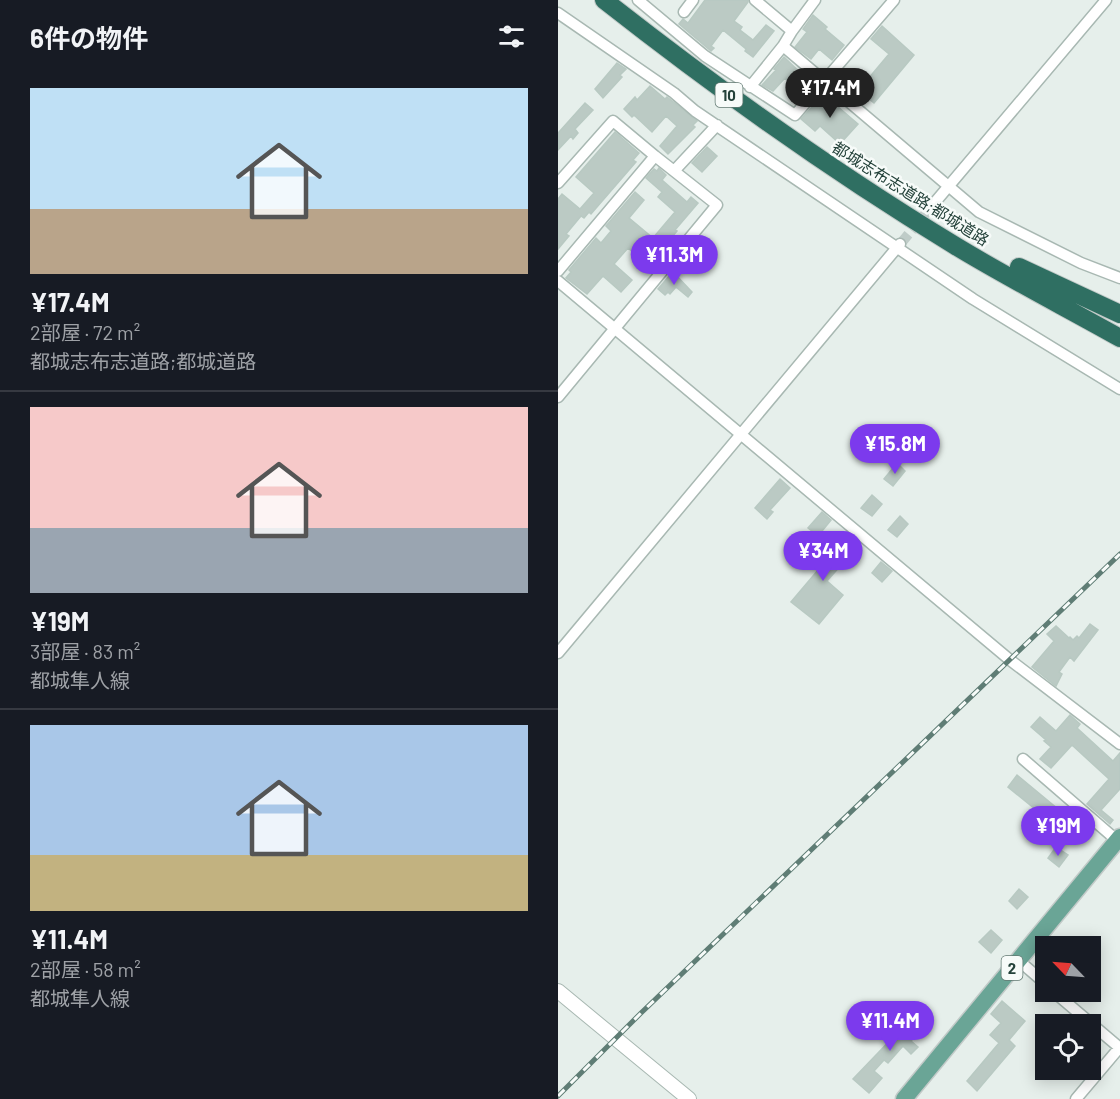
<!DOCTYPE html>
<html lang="ja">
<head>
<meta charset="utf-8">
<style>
	:root { --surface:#171b24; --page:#242831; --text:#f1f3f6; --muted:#9ea1a6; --line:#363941; --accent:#7c3aed }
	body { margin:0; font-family:Barlow,"Noto Sans JP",sans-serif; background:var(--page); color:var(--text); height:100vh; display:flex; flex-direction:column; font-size:22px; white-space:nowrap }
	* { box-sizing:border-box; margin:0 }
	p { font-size:20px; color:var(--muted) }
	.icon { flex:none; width:33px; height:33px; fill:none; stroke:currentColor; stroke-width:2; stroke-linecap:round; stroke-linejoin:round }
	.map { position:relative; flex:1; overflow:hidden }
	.details { display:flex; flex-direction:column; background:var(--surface); width:558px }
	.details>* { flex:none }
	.needle { width:39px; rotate:295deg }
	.controls { position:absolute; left:477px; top:936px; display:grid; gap:12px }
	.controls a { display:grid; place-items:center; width:66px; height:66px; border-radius:0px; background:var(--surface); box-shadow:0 3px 15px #0003; font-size:30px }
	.price { position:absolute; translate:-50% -51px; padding:0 14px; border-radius:21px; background:var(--accent); color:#fff; font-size:20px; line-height:39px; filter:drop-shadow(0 2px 3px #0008) }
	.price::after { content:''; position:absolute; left:50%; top:36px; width:18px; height:14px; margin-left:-9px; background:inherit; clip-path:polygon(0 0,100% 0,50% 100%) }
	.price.current { background:#222; color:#fff }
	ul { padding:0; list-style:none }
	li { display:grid; align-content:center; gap:12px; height:318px; padding:0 30px }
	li+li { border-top:2px solid var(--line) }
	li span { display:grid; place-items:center; height:186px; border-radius:0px; color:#555 }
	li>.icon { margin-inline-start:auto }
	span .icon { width:108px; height:108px; fill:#fffc; stroke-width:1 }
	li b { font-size:26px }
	h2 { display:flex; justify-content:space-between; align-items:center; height:72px; padding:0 30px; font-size:26px }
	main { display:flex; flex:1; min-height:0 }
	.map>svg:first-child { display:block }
	.building { fill:#bbcac4; stroke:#b8c9c2; stroke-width:1.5 }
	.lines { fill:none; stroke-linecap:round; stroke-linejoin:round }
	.minor-tunnel { stroke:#bfccc8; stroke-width:10; stroke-dasharray:10 5; stroke-linecap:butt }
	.minor-casing { stroke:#a8b8b2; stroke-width:13 }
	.tertiary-casing { stroke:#a8b8b2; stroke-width:16 }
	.primary-casing { stroke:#c2cac8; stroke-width:19 }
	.motorway-casing { stroke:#c2cac8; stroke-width:20 }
	.minor { stroke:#fff; stroke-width:10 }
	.tertiary { stroke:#fff; stroke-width:14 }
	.primary { stroke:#6aa596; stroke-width:16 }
	.motorway { stroke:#2f6f62; stroke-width:18 }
	.rail-casing { stroke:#5f7d75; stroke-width:5 }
	.rail { stroke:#f7fbf9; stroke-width:3; stroke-dasharray:9; stroke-linecap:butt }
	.labels { text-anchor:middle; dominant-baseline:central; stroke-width:5; stroke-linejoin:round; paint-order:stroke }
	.shield { fill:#f7fbf9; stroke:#637a73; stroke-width:1.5 }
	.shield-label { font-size:15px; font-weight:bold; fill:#24423a }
	.street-label { font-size:16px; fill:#24423a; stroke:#f7fbf9 }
</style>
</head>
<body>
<main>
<section class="details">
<h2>6件の物件<svg class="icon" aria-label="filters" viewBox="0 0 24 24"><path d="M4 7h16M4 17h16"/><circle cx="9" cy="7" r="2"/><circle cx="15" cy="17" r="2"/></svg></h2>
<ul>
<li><span style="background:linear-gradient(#bfe0f5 65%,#b9a48a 0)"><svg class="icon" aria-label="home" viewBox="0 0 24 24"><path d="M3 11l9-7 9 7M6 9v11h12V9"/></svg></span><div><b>¥17.4M</b><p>2部屋 · 72 m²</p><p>都城志布志道路;都城道路</p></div></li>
<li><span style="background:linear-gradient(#f6c9c9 65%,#9aa5b1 0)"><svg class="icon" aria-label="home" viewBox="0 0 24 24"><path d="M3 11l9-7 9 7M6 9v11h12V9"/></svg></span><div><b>¥19M</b><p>3部屋 · 83 m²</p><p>都城隼人線</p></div></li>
<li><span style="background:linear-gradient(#a9c7e8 70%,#c2b280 0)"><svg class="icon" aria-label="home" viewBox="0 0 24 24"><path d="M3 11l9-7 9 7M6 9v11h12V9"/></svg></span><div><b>¥11.4M</b><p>2部屋 · 58 m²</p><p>都城隼人線</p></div></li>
</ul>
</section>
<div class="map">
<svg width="562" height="1099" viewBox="0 0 562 1099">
	<rect width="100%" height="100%" fill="#e6efeb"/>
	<!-- building -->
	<path class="building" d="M147,0H190V2L176,21L184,27L182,30L195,40L208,25L216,31L195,57L187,51L188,49L165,30L153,46L156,48L153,51L121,24L125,19L130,23Z
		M255,15L269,27L267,29L286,45L274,60L261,49L253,59L237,47L249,32L245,29Z
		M324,26L356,55L316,103L300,90L305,85L300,81L305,75L310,79L331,54L313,39Z
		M226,57L252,82L242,93L227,78L215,91L204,85L218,70L216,69Z
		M59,63L68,69L62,75L64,77L45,98L37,89Z
		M92,86L107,99L109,97L139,121L135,125L137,127L110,154L102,146L119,126L108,116L94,132L76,115L74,117L66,109L77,97L79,100Z
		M268,92L281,104L279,106L300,124L282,144L262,126L257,131L243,119Z
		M27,103L35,110L17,129L20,133L15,139L13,136L0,150V133Z
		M57,132L81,153L75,160L78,162L33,214L31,212L26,218L23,216L8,234L11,236L0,249V199L4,194L22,209L36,193L18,177Z
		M149,147L159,156L144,172L134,163Z
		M101,168L108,175L104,180L129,202L133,197L140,203L117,230L119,231L114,237L112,235L92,260L94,262L87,269L79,262L82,258L70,248L56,264L74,280L63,292L45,276L29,294L8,278L13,272L11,270L38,238L43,243L53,231L48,226L77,192L86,200L71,218L95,238L117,212L100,197L104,192L88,178L96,169L99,171Z
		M117,274L134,292L130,297L118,287L112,294L110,292L107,295L100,289L112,275L114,277Z
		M339,463L347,471L335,486L326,479Z
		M222,479L232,488L212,510L215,512L209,519L197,508Z
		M314,495L324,504L314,516L303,508Z
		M264,512L273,520L260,536L250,528Z
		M342,516L350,524L339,537L330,530Z
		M289,538L299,547L269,581L285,595L261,624L233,602L266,563L247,547L253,540L272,556Z
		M323,562L334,571L324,582L314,573Z
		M532,624L540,630L516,661L512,657L501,672L504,674L498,686L474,667L496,641L489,634L498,626L511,638L512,637L515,640L519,636L521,638Z
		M512,715L522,724L519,728L555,761L562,753V789L543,810L555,820L552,824L529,804L551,779L514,745L493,768L482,759L493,747L486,741L488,740L473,727L482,717L498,731Z
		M459,775L517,823L521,818L533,828L523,839L503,821L499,827L450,787Z
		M498,847L510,855L501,867L490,858Z
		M461,889L470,897L459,909L451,901Z
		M433,930L444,940L433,953L421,942Z
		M444,1001L467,1021L451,1040L457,1046L419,1091L409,1081L441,1043L432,1035L443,1023L433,1014Z
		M353,1013L365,1024L363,1027L364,1028L353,1041L360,1047L353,1054L345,1046L330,1063L326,1060L316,1071L324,1078L311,1093L295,1079L342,1030L339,1028Z"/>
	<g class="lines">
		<!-- minor-tunnel -->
		<path class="minor-tunnel" d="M344,242L373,207"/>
		<!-- minor casing -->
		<g class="minor-casing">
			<path id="minor" d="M80,0L147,56L237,115L336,0
				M197,0L234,31L225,46L421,212L523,263L562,278
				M126,12L135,0
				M0,13L116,93L137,111L415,299L562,389
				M234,31L257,0
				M192,87L225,46
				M116,171L159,125
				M0,183L55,121L97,156
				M373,207L548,0
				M0,271L97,156L159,205L0,397
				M0,281L452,660L562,744
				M0,653L342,244
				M465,759L562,843
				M460,960L488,984
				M496,992L562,1048
				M518,1099L562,1047"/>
		</g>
		<!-- tertiary casing -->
		<g class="tertiary-casing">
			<path id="tertiary" d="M0,991L131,1099"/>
		</g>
		<!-- primary casing -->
		<g class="primary-casing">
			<path id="primary" d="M346,1099L562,837"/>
		</g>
		<!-- motorway casing -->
		<g class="motorway-casing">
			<path id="motorway" d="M46,0C158,88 274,171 396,245C450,278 507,307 562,338
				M461,267L562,314"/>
		</g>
		<!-- minor -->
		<use href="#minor" class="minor"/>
		<!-- tertiary -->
		<use href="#tertiary" class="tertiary"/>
		<!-- primary -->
		<use href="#primary" class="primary"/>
		<!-- motorway -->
		<use href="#motorway" class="motorway"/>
		<!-- rail casing -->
		<g class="rail-casing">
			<path id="rail" d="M0,1096L83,1013L562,554"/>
		</g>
		<!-- rail -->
		<use href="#rail" class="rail"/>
	</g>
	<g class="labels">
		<!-- shield labels -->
		<g class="shield">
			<rect x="157.5" y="83" width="27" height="24" rx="4.5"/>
			<rect x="443.5" y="956" width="21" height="24" rx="4.5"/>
		</g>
		<g class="shield-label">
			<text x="171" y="95">10</text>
			<text x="454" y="968">2</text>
		</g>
		<!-- street labels -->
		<g class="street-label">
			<text transform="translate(353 193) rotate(32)">都城志布志道路;都城道路</text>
		</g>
	</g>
</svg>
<div class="controls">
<a><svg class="needle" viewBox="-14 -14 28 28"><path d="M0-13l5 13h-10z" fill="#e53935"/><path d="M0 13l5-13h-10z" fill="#9ea1a6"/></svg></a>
<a><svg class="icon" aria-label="locate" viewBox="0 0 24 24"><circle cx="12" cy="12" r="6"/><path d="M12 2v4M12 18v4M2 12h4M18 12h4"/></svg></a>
</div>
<b class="price current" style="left:272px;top:119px">¥17.4M</b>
<b class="price" style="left:116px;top:286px">¥11.3M</b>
<b class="price" style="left:337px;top:475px">¥15.8M</b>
<b class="price" style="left:265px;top:582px">¥34M</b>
<b class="price" style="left:500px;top:857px">¥19M</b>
<b class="price" style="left:332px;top:1052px">¥11.4M</b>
</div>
</main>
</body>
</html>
